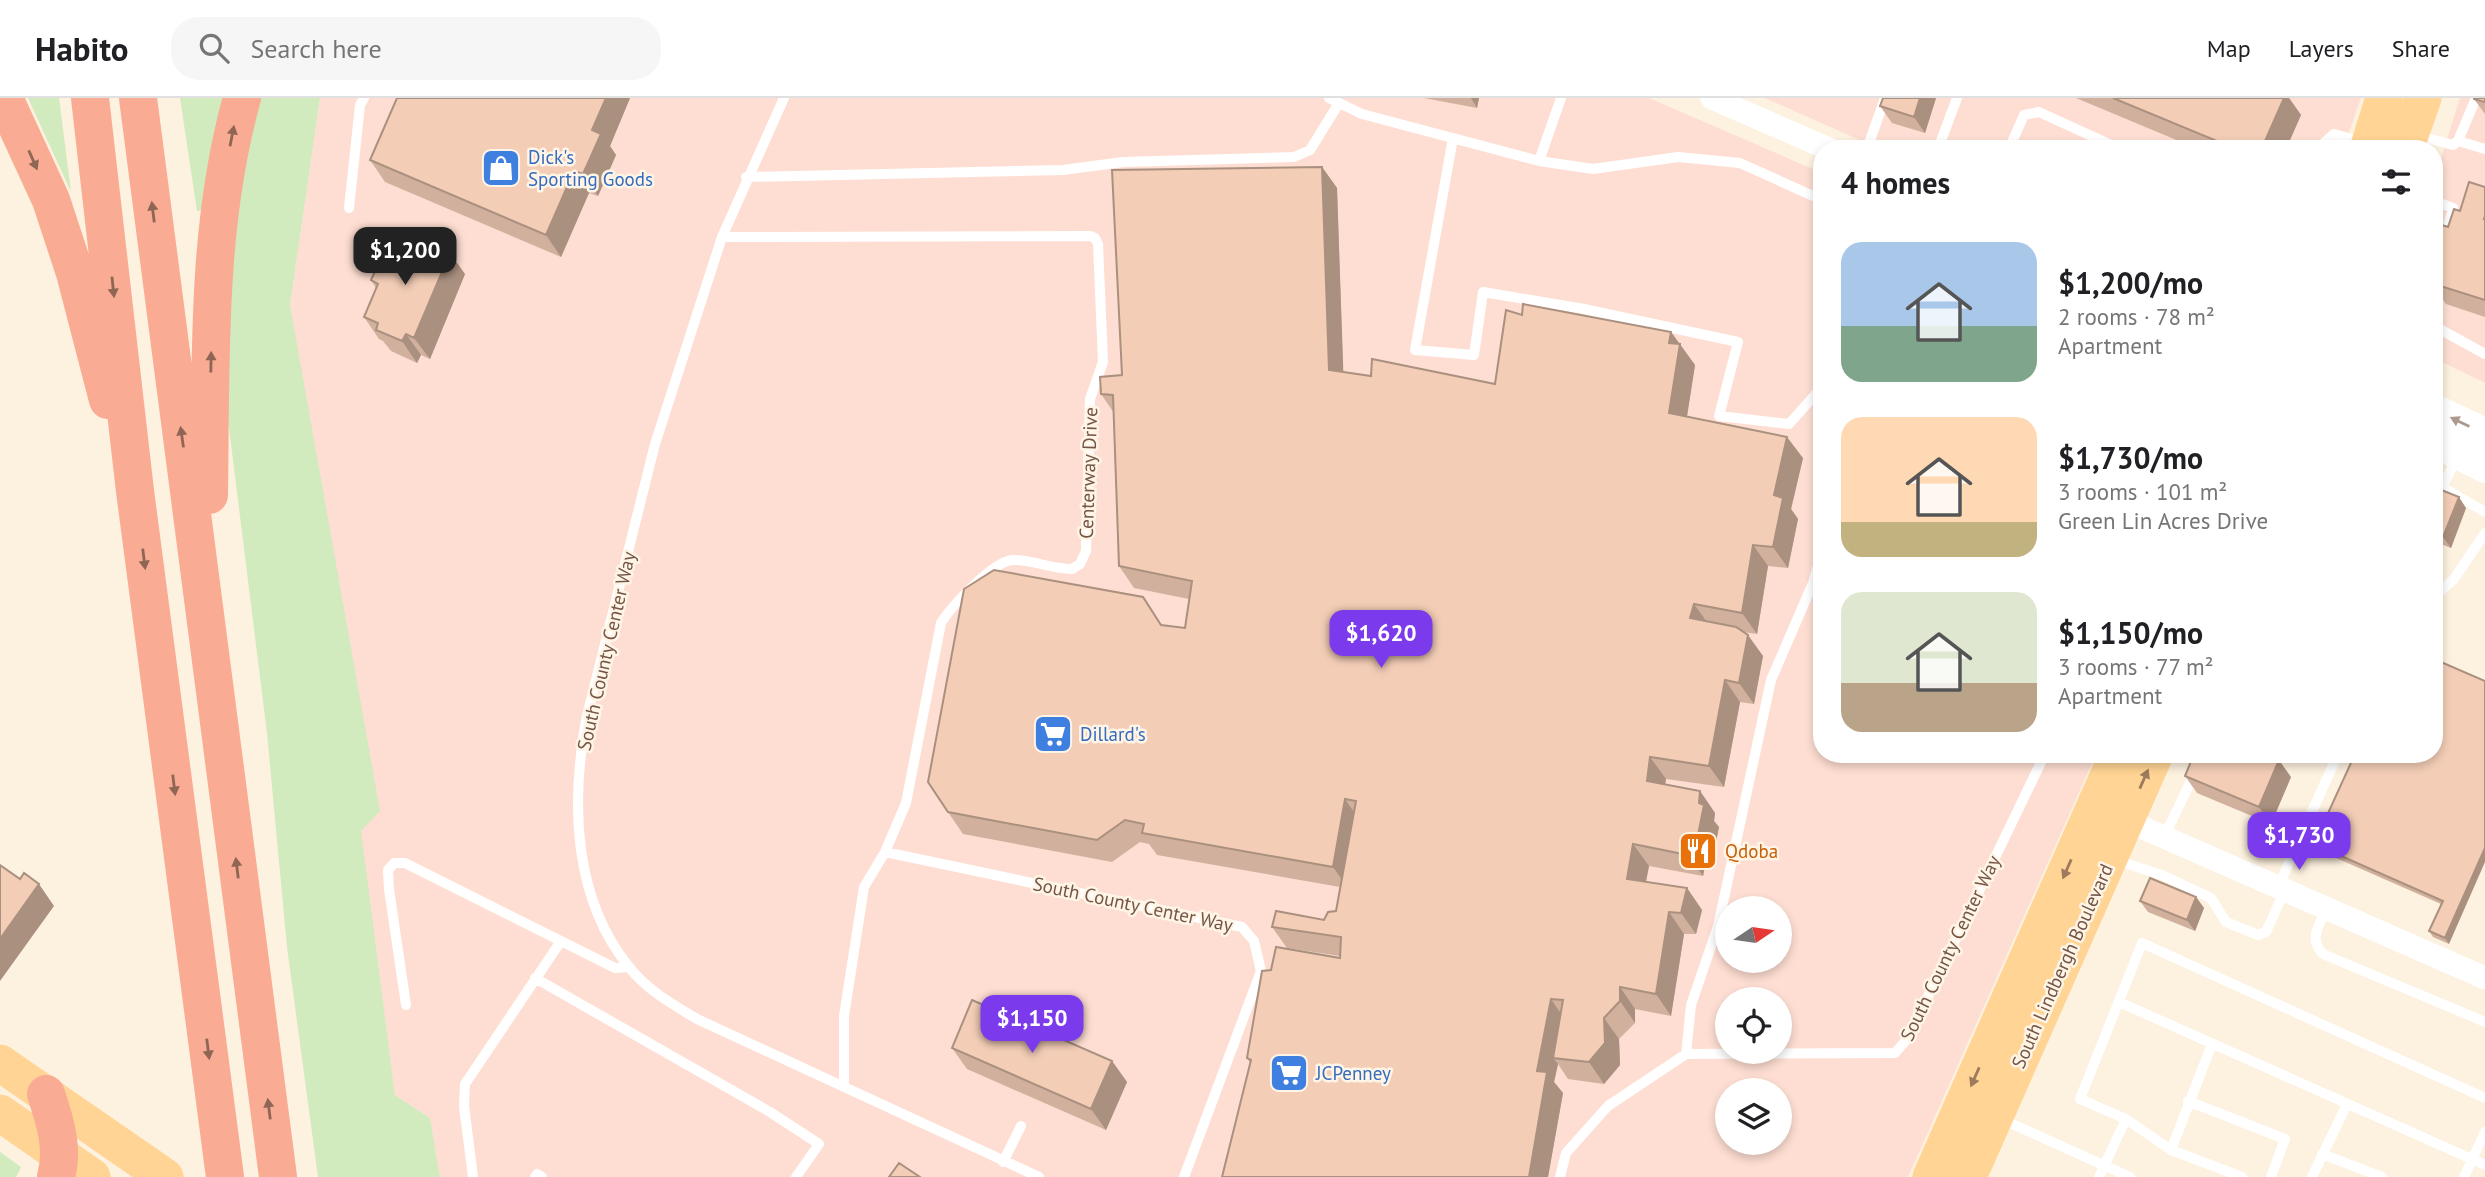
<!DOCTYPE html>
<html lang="en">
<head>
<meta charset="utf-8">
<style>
	:root { --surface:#fff; --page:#f6f6f6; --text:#202124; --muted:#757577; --line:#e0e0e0; --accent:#7c3aed }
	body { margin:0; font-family:"PT Sans",sans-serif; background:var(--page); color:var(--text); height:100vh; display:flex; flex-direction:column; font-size:26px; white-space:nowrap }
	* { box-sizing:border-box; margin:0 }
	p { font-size:23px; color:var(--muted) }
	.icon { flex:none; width:38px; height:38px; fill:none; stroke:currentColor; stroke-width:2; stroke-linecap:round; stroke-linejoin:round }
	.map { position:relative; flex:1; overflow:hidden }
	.drawer { position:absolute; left:1813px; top:42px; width:630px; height:623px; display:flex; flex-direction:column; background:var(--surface); border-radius:28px; box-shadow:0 4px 10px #0003 }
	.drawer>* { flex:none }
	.needle { width:46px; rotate:77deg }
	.fabs { position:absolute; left:1715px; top:798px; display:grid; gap:14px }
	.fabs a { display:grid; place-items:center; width:77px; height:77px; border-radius:50%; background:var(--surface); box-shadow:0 4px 10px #0003; font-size:35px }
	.price { position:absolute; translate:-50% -60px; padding:0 16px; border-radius:14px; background:var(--accent); color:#fff; font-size:23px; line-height:46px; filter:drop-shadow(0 2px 4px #0008) }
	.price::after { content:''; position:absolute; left:50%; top:42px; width:21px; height:16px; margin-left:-10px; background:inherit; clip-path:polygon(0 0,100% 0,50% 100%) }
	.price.on { background:#222; color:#fff }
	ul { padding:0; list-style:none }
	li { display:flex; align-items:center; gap:21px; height:175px; padding:0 28px }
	li span { display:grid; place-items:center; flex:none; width:196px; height:140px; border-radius:21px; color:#555 }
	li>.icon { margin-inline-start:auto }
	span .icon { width:84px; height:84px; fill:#fffc; stroke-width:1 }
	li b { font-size:30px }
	h2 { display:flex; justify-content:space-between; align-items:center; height:84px; padding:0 28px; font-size:30px }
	header { display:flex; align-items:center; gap:42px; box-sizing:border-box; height:98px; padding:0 35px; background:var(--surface); border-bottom:2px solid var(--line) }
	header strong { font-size:33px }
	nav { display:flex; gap:38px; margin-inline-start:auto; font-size:24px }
	.search { width:490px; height:63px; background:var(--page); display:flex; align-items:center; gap:18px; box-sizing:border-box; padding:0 24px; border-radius:28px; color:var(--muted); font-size:26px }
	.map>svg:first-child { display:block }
	.commercial { fill:#feded2; fill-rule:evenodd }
	.green { fill:#d1eabe }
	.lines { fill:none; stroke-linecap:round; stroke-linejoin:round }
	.lane { stroke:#fff; stroke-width:10 }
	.street { stroke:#fff; stroke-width:23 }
	.secondary { stroke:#fff; stroke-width:32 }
	.primary { stroke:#ffd494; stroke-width:37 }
	.highway { stroke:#faab93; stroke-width:38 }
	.wall { fill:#d1b09d }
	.shaded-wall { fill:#aa907f }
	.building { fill:#f3cdb6; stroke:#aa907f; stroke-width:2 }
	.oneway { fill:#8f6655 }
	.oneway2 { fill:#ac9990 }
	.oneway3 { fill:#9e7b5d }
	.labels { text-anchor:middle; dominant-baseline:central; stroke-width:5; stroke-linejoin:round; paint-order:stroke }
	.shop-label { font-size:19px; fill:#366cbe; stroke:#fff5e6; text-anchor:start }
	.street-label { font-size:19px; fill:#745546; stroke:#fff5e6 }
	.food-label { font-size:19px; fill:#c56008; stroke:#fff5e6; text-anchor:start }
</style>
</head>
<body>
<header>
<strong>Habito</strong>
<div class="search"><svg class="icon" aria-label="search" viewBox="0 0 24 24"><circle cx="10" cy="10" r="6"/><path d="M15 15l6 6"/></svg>Search here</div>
<nav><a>Map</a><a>Layers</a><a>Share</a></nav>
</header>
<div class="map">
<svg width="2485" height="1079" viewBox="0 0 2485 1079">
	<rect width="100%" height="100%" fill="#fdf1df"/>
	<!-- commercial -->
	<path class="commercial" d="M320,0H1649L1822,75V656H2096L1908,1079H440L430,1020L395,997L290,207ZM1727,810H1780V863H1727ZM1727,901H1780V954H1727ZM1727,992H1780V1045H1727Z
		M1765,0H2361L2343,51H1880Z
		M2460,0H2485V285L2434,260V82Z"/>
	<!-- green -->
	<path class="green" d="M28,0H59L71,94Z
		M180,0H228L205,112L197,113Z
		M256,0H320L290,207L380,713L361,733L395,997L430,1020L440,1079H318L287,849L267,635L229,330L224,244L227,155Z
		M0,1054L21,1069L16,1079H0Z"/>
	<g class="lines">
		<!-- lane -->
		<path class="lane" d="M784,0L722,139L655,346L586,622C571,705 573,800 629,869C647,892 672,906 697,921L1039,1079
			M1329,0L1362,16L1539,63L1561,0
			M2416,37L2453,47L2458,43L2476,0
			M1453,40L1415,252L1474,257L1483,194L1584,211L1738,244L1719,318L1789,326L1822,289
			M2458,43L2485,51
			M1867,51L1885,0
			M1938,51L1957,0
			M2009,51L2024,17L2039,14L2120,51
			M2317,51L2334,36L2363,44
			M1539,63L1593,71L1678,59L1740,65L1822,102
			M746,79L1063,72L1123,64L1294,59L1310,52L1339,5
			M2434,103L2453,110L2444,143
			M349,110L360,7L364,0
			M722,139L1090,138L1095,140L1098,146L1103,264L1090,301L1086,453L1080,466L1072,471C1052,471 1033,462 1013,462C994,462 951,509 941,525L906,705L885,754L864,789L844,918V988
			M2434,228L2485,256
			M2458,358L2442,389L2485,414
			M2434,499L2454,481L2485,435
			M2164,739L2204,656
			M885,754L1242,829L1254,843L1261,873L1184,1079
			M2115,762L2162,777L2211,800L2226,824L2258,837L2266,834L2285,792
			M2278,789L2338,656
			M2327,810C2319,828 2308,841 2323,856L2485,924
			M535,880L770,1014L819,1046L796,1079
			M2119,904L2485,1067
			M406,907L389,791L388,772L394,765H405L615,870L629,869
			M1686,956L1691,907L1718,828L1771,582L1813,485L1822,453
			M2188,1003L2285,1041L2271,1079
			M2001,1021L2130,1079
			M2126,1021L2171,1052L2242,1079
			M2171,1052L2212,946
			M2322,1056L2382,1079
			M1003,1064L1021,1028
			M473,1079L464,1008L465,986L561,843
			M535,1079L537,1076L542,1079
			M1560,1079L1566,1055L1608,1008L1686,956L1895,955L1908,940L2045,656
			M2099,1079L2126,1021L2080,1001L2142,845L2485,1000
			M2312,1079L2347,1006
			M2464,1079L2485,1034"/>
		<!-- street -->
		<path class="street" d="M1712,0L1829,51
			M2116,718L2485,880"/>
		<!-- secondary -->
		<path class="secondary" d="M2434,312L2485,336
			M2434,343L2485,369"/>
		<!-- primary -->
		<path class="primary" d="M2368,51L2384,0
			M2405,51L2423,0
			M0,965L165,1079
			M0,1015L92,1079
			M1931,1079L2118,656
			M1968,1079L2155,656"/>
		<!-- highway -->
		<path class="highway" d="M4,0L51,102L75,175L108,302
			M90,0L135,393L225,1079
			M138,0L278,1079
			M209,397C211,264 206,129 242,0
			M46,996C55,1023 64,1051 56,1079"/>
	</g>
	<!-- wall -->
	<path class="wall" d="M397,0H630L610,48L616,57L598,98L589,95L561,159L385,84L370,62Z
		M1424,0H1479L1477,10Z
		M1936,0L1925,35L1892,25L1880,8Z
		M2076,0H2289L2301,17L2286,51H2198Z
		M2485,0V16L2474,1Z
		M1322,69L1337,90L1343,274L1371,278L1495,286L1522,217L1671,234L1695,267L1687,319L1803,360L1791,411L1798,421L1788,470L1768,468L1757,536L1743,534L1763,558L1754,606L1740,604L1724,689L1666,681L1665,686L1700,693L1715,715L1714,723L1719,729L1711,769L1705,768L1703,778L1649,768L1646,784L1687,790L1702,812L1696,836H1684L1671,918L1635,911V925L1619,941L1620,967L1604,986L1568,981L1558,966L1554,984L1563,995L1548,1079H1222L1250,965L1247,960L1340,860V858L1287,850L1272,829L1324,822L1336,813L1340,789L1157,757L1149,746L1140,744L1112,764L963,736L948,714L1162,527L1185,530L1189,501L1134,490L1119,468L1114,315L1101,296L1122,277Z
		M2485,89V219L2446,206L2434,189V174L2438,161L2434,155V150L2460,113Z
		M391,157L465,176L430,261L421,257L417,265L391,253L383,243L379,241L364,219L376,190L371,182Z
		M2434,389L2466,410L2451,450L2434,443Z
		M2434,656L2449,846L2433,839L2429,833L2441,806L2318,752L2314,746Z
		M2185,678L2291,679L2271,726L2197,695Z
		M2196,799L2204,810L2195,833L2148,814L2140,803Z
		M952,950L1112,963L1127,984L1106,1032L967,971Z"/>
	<!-- shaded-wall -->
	<path class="shaded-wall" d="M606,0H630L610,48L616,57L598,98L583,76L592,32Z
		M1471,0H1479L1477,10Z
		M1920,0H1936L1925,35L1914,19Z
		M2284,0H2289L2301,17L2286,51H2266L2265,43Z
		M1322,69L1337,90L1344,293L1329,272Z
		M574,73L589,95L561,159L546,137Z
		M450,155L465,176L430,261L414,240Z
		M1671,234L1695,267L1684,337L1669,315V245Z
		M406,236L421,257L417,265L402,243Z
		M1787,339L1803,360L1791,411L1798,421L1788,470L1773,449L1774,397Z
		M2459,399L2466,410L2451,450L2443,439Z
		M1753,447L1768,468L1757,536L1742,515Z
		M1694,506L1709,527L1690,520Z
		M1748,537L1763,558L1754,606L1739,585Z
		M1725,582L1740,604L1724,689L1709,668Z
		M1650,659L1666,681L1662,705L1647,683Z
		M2279,662L2291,679L2271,726L2259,709Z
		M1700,693L1715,715L1714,723L1719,729L1711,769L1696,747Z
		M1345,701L1360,723L1348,790L1333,769Z
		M1633,746L1649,768L1642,803L1627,781Z
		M1690,746L1705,768L1703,778L1688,757Z
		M2485,750V764L2449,846L2445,840Z
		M39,786L54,808L0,883V841Z
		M1687,790L1702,812L1696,836L1681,815Z
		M2196,799L2204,810L2195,833L2187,822Z
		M1669,814L1684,836L1671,918L1656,896Z
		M1620,889L1635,911V925L1620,903Z
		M1551,901L1566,923L1553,960L1558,966L1554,984L1563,995L1548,1079H1529L1537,973Z
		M1604,920L1619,941L1620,967L1604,986L1589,964Z
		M1112,963L1127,984L1106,1032L1091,1011Z"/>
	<!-- building -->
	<path class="building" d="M397,0H606L592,32L601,36L583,76L574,73L546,137L370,62Z
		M1883,0H1920L1914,19L1880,8Z
		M2113,0H2284L2265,43L2269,45L2266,51H2214L2217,43Z
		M2474,0H2485V4L2474,1Z
		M1322,69L1329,272L1371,278L1372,261L1495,286L1506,212L1522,217L1523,206L1671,234L1669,245L1680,246L1669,315L1787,339L1774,397L1783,400L1773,449L1753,447L1742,515L1694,506L1690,520L1736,529L1748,537L1739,585L1725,582L1709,668L1650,659L1647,683L1700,693L1699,705L1704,707L1696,747L1690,746L1688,757L1633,746L1627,781L1687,790L1681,815L1669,814L1656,896L1620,889V903L1604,920L1605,945L1589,964L1553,960L1563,902L1551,901L1537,973L1547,974L1529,1079H1222L1251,962L1247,960L1262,873L1271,872L1276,849L1340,860L1341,839L1272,829L1276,813L1324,822L1328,814L1336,813L1356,703L1345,701L1333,769L1142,735L1144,726L1125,722L1097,742L948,714L928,684L964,491L994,472L1143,499L1161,527L1185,530L1192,483L1119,468L1113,297L1101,296L1100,279L1122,277L1112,72Z
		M2469,84L2485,89V118L2484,121H2485V202L2434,186V174L2440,156L2434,154V150L2442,127L2448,129L2454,111L2460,113Z
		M406,136L450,155L414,240L406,236L402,243L376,232L378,225L364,219L378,186L371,182L384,153L391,157L395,146L401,148Z
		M2434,389L2459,399L2443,439L2434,435Z
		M2434,561L2485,583V750L2445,840L2429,833L2443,803L2314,746L2355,656H2434Z
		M2194,656H2265L2279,662L2259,709L2185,678Z
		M0,767L20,781L24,775L39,786L0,841Z
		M2150,780L2196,799L2187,822L2140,803Z
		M972,902L1112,963L1091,1011L952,950Z
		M899,1065L920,1079H889Z"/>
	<!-- one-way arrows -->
	<defs><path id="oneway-solid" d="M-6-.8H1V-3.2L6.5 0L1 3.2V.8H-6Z" transform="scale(1.75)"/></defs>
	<g class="oneway">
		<use href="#oneway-solid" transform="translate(232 38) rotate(-79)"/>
		<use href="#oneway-solid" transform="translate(33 62) rotate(66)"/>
		<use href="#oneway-solid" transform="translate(153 114) rotate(-97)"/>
		<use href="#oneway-solid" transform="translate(113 189) rotate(84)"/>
		<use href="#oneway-solid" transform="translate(211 264) rotate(-89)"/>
		<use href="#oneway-solid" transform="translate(182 339) rotate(-98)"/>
		<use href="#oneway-solid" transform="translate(144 461) rotate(83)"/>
		<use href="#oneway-solid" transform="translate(174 687) rotate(83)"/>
		<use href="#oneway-solid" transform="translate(237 770) rotate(-97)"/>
		<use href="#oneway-solid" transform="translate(208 951) rotate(83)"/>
		<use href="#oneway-solid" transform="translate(269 1011) rotate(-97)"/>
	</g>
	<use class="oneway2" href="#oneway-solid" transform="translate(2460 324) rotate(-154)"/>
	<g class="oneway3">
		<use href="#oneway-solid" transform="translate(2144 681) rotate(-66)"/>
		<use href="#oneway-solid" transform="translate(2067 771) rotate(114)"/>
		<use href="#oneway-solid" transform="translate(1975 979) rotate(114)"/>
	</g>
	<!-- icons -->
	<defs>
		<g id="shop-square" transform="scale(2.0125)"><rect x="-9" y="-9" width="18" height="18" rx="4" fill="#3f7fe0" stroke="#fff5e6"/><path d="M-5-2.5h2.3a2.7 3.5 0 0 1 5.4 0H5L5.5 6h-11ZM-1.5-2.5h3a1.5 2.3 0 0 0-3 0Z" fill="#fff"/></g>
		<g id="supermarket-square" transform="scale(2.0125)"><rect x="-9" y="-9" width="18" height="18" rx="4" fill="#3f7fe0" stroke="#fff5e6"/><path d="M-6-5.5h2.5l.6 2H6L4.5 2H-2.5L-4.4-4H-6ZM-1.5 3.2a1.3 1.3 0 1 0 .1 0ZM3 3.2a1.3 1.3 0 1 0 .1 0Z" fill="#fff"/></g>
		<g id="restaurant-square" transform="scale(2.0125)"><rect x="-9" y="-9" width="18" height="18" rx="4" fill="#e8710a" stroke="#fff5e6"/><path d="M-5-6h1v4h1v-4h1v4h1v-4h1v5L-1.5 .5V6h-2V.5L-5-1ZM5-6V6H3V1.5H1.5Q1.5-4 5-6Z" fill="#fff"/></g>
	</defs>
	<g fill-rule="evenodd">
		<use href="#shop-square" x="501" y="70"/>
		<use href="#supermarket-square" x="1053" y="636"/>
		<use href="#restaurant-square" x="1698" y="753"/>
		<use href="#supermarket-square" x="1289" y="975"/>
	</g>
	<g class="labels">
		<!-- shop labels -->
		<g class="shop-label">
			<text x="528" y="59">Dick's<tspan x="528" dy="22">Sporting Goods</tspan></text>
			<text x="1080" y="636">Dillard's</text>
			<text x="1316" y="975">JCPenney</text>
		</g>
		<!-- street labels -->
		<g class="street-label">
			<text transform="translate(1088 375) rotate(-88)">Centerway Drive</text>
			<text transform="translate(606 553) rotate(-77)">South County Center Way</text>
			<text transform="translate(1133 806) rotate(12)">South County Center Way</text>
			<text transform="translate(1950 850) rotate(-64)">South County Center Way</text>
			<text transform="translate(2062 868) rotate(-66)">South Lindbergh Boulevard</text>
		</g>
		<!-- food labels -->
		<g class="food-label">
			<text x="1725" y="753">Qdoba</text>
		</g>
	</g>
</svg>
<div class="fabs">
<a><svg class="needle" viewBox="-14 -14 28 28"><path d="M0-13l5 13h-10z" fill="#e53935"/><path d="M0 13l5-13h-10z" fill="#757577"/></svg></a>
<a><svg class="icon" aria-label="locate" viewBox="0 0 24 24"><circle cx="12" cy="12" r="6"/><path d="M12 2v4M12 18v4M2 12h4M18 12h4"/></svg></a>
<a><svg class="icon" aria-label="layers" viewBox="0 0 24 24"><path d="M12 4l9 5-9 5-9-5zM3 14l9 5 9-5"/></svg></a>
</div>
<b class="price on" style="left:405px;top:189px">$1,200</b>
<b class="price" style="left:1381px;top:572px">$1,620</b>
<b class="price" style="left:2299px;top:774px">$1,730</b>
<b class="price" style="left:1032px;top:957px">$1,150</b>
<section class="drawer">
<h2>4 homes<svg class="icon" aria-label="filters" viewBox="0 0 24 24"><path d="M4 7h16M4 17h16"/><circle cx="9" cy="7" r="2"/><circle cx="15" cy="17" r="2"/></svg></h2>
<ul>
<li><span style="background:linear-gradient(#a9c7e8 60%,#7fa58c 0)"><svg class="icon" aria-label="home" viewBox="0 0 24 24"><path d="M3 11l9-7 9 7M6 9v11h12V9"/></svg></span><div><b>$1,200/mo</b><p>2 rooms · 78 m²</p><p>Apartment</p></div></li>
<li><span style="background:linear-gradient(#ffd9b3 75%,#c2b280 0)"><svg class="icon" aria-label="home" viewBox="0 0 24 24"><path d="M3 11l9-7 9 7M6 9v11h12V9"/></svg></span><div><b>$1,730/mo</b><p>3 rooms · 101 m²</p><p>Green Lin Acres Drive</p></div></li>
<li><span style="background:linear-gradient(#dfe7d0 65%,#b9a48a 0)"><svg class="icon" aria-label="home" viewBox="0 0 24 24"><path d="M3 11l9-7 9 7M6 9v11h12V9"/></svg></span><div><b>$1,150/mo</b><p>3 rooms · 77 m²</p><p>Apartment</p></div></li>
</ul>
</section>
</div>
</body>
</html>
